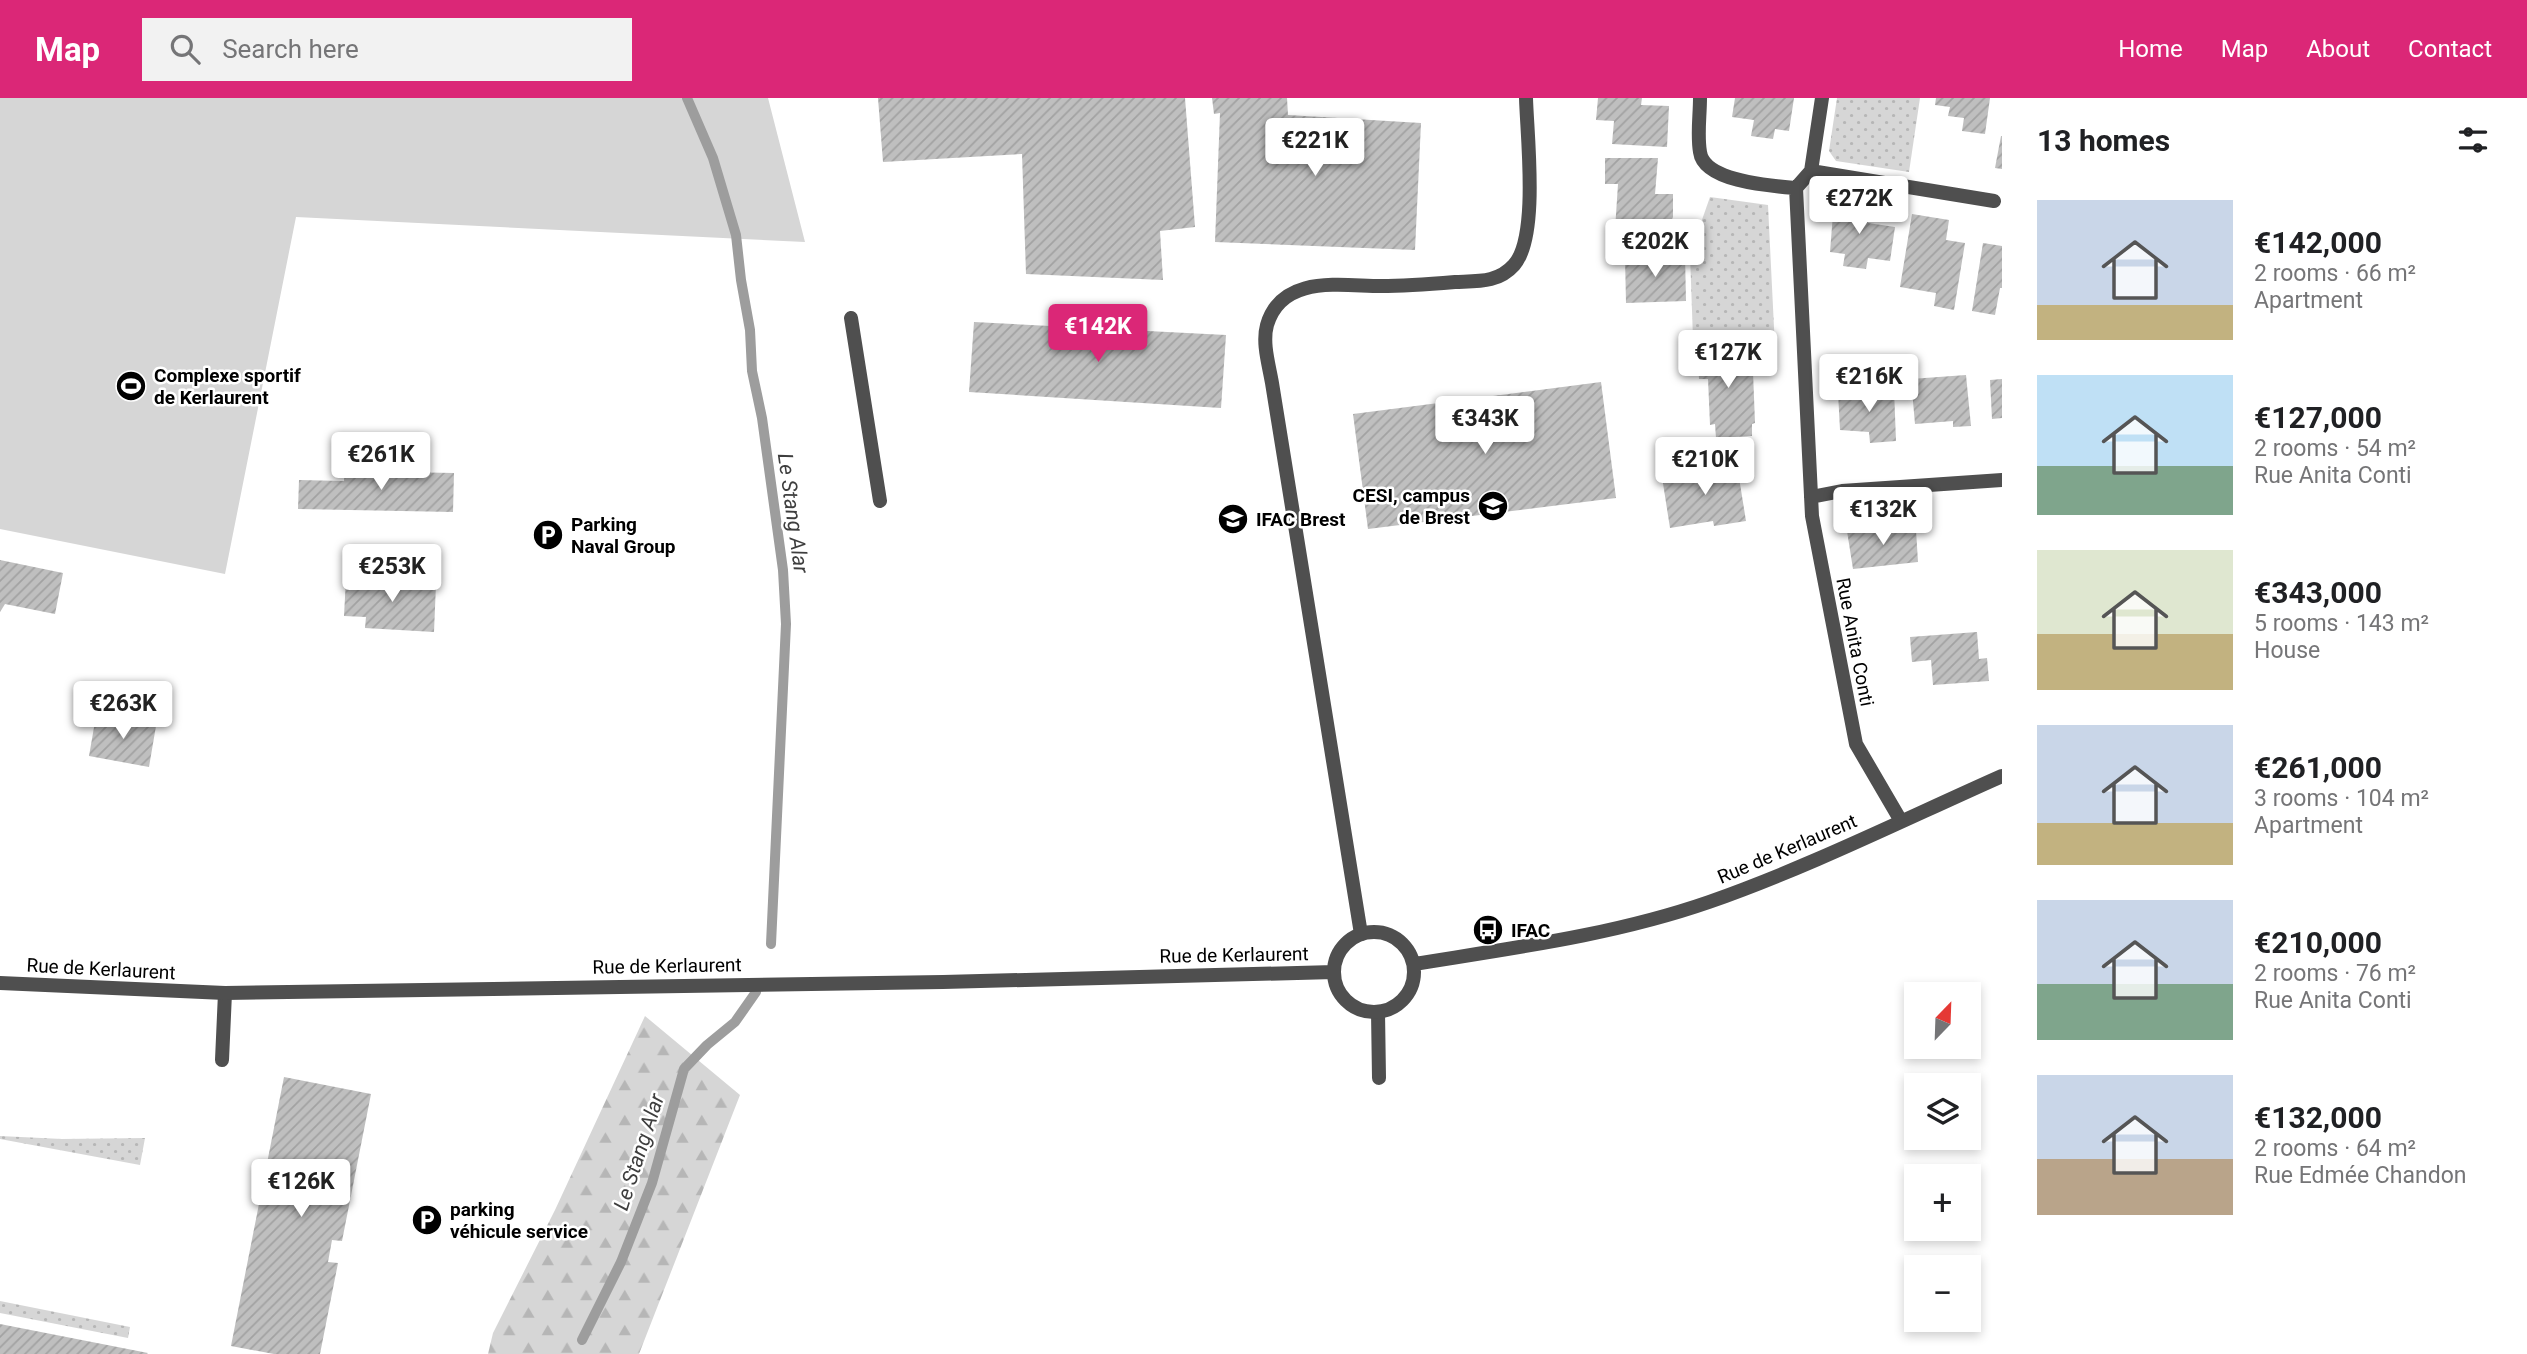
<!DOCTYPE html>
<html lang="en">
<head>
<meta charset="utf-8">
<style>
	:root { --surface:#fff; --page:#f2f2f2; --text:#202124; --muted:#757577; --accent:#db2777 }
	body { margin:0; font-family:Roboto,sans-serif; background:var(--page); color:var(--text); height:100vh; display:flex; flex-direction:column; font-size:26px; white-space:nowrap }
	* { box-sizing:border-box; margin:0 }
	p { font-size:23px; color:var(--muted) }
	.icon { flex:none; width:38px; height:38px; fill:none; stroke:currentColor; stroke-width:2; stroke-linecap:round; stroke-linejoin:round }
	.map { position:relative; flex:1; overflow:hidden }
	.drawer { display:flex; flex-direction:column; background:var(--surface); width:525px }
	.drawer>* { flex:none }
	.needle { width:46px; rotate:23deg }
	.fabs { position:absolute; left:1904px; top:884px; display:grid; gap:14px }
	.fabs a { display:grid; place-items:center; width:77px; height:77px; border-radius:0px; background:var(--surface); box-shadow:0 4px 10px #0003; font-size:35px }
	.price { position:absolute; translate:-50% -60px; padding:0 16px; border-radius:7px; background:#fff; color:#222; font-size:23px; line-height:46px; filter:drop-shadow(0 2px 4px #0008) }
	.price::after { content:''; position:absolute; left:50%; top:42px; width:21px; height:16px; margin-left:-10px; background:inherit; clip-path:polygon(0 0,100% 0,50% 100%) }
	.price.current { background:var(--accent); color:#fff }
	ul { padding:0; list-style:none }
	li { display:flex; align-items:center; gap:21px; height:175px; padding:0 35px }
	li span { display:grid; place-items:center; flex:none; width:196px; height:140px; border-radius:0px; color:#555 }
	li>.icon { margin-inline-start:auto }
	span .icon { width:84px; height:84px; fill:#fffc; stroke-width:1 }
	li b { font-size:30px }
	h2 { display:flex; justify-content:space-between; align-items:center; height:84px; padding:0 35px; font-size:30px }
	header { display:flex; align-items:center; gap:42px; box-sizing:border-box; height:98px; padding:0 35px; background:var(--accent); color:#fff }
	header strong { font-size:33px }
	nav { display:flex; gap:38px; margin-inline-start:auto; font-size:24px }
	.search { width:490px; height:63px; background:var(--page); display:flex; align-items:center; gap:18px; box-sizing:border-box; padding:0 24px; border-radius:0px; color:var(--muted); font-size:26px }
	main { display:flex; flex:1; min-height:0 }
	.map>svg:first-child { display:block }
	.grass { fill:url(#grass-dots) }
	.forest { fill:url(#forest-firs) }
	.pitch { fill:#d6d6d6 }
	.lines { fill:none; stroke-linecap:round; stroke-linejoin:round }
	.stream { stroke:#9d9d9d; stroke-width:10 }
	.building { fill:url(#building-hatch) }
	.service { stroke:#4f4f4f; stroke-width:14 }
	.minor { stroke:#4f4f4f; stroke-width:14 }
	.tertiary { stroke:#4f4f4f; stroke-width:14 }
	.labels { text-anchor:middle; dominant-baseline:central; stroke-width:5; stroke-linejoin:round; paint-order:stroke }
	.poi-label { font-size:19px; font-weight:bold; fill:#000; stroke:#fff; text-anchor:start }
	.street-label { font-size:19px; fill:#000; stroke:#fff }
	.water-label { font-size:21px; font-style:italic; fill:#3e3e3e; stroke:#fff }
</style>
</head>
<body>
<header>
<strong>Map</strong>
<div class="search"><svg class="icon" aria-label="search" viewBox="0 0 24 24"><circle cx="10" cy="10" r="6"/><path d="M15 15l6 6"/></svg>Search here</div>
<nav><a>Home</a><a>Map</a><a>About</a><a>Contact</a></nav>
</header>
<main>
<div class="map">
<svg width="2002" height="1256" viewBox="0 0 2002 1256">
	<defs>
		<pattern id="grass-dots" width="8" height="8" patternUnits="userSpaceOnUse" patternTransform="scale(1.75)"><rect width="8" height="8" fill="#d6d6d6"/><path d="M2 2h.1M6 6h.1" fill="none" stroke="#b6b6b6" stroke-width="1.8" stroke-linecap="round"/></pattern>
		<pattern id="forest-firs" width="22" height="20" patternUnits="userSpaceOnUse" patternTransform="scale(1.75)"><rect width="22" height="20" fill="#d6d6d6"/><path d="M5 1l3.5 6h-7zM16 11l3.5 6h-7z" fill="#b6b6b6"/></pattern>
		<pattern id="building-hatch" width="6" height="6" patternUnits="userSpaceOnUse" patternTransform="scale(1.75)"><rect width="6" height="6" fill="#bfbfbf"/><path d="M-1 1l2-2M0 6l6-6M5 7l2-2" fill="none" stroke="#a2a2a2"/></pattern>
	</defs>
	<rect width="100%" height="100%" fill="#fff"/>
	<!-- grass -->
	<path class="grass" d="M1837,0H1920L1909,74L1836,63L1829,53Z
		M1710,99L1768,107L1775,250L1697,245L1693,241L1690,156Z
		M0,1038L62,1041L145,1040L140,1067L0,1041Z
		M0,1203L130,1229L128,1240L0,1215Z"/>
	<!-- forest -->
	<path class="forest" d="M645,918L740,997L639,1256H488L493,1235L555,1112Z"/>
	<!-- pitch -->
	<path class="pitch" d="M0,0H768L805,144L296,119L225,476L0,431Z"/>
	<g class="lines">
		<!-- stream -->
		<path class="stream" d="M687,0L713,60L736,137L741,182L750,232L752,273L762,320L783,472L786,526L771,846
			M582,1242L621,1164L652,1085L684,971L707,947L735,924L756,894"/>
	</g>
	<!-- building -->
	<path class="building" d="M878,0H1185L1195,129L1160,133L1163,182L1026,176L1022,56L883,64Z
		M1212,0H1287L1288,17L1421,25L1415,152L1215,144L1220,15L1214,16Z
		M1598,0H1642L1641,7L1669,8L1667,49L1612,46L1614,23L1596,22Z
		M1735,0H1794L1789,33L1775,31L1773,41L1751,38L1754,22L1732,19Z
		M1936,0H1990L1985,36L1962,33L1964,20L1948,18L1950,9L1935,7Z
		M2001,38H2002V71L1995,70Z
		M1605,60H1658L1655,96H1673V119L1667,133L1615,132L1618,86H1605Z
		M1834,103L1871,108L1868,125L1895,129L1890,163L1868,160L1866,171L1843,168L1845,156L1830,154Z
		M1912,116L1949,122L1946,142L1965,145L1954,212L1934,208L1936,195L1900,189Z
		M1983,145L2002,148V190H2000L1995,217L1972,213Z
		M1685,157L1686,203L1626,205L1625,159Z
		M974,224L1226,237L1221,310L969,294Z
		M1697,245L1745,252L1746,274H1753L1755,325L1752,326V338L1716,340L1715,326L1710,327L1708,281H1699Z
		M1966,277L1971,328L1953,329V323L1915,326L1911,281Z
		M2002,281V320L1992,321L1990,282Z
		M1601,284L1616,400L1368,431L1353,316Z
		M1894,291L1896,343L1870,345L1869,334L1840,332L1838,294Z
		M1737,367L1746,423L1714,428L1713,423L1670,430L1662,379Z
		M345,373L454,375L453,414L298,411L299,382L344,383Z
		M1902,429V432H1916L1918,464L1853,471L1847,433Z
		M0,462L63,475L55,516L5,506L0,514Z
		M346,480L436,486L434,534L365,530L366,519L344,518Z
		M1977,534L1979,561L1987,560L1989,583L1933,587L1931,562L1912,564L1910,539Z
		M96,618L156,628L149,669L89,658Z
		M284,979L371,996L342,1143L332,1142L328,1164L338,1165L320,1256H274L231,1248Z
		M0,1226L148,1255L147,1256H0Z"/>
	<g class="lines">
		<!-- service -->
		<path class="service" d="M851,220L880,403
			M1361,836L1272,285C1269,267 1262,245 1267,227C1282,176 1341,188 1381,188C1406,188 1431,186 1455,184C1478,183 1498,185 1514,167C1539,139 1527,38 1526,0
			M222,962L225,895"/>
		<!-- minor -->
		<path class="minor" d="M1700,0C1700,18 1697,37 1700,54C1704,84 1772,88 1796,90
			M1822,0L1811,73L1796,90L1812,418L1856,646L1901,723
			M1811,73L1994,103
			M1811,399L1842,393L2002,382
			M1378,914L1379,980"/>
		<!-- tertiary -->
		<path class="tertiary" d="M1334 874a40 40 0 1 1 80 0a40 40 0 1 1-80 0Z
			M1414,866C1513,850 1614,837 1709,804C1809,769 1905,721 2002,678
			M0,885L225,895L943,884L1334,874"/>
	</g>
	<!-- icons -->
	<defs>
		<g id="stadium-disc" transform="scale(1.575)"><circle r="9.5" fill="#000" stroke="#fff"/><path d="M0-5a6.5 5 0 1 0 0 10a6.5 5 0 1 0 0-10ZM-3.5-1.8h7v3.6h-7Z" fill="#fff"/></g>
		<g id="university-disc" transform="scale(1.575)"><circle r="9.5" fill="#000" stroke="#fff"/><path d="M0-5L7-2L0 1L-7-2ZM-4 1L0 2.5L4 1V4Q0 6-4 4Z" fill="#fff"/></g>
		<g id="parking-disc" transform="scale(1.575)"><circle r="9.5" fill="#000" stroke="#fff"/><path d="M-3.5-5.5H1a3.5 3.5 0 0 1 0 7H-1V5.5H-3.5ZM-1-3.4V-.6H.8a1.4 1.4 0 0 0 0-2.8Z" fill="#fff"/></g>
		<g id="bus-disc" transform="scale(1.575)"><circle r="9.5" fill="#000" stroke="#fff"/><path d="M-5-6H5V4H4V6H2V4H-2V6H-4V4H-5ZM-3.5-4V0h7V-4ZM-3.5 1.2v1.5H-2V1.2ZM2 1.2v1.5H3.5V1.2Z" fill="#fff"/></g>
	</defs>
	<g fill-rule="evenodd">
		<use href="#stadium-disc" x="131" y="288"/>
		<use href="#university-disc" x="1493" y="408"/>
		<use href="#university-disc" x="1233" y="421"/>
		<use href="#parking-disc" x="548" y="437"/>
		<use href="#bus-disc" x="1488" y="832"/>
		<use href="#parking-disc" x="427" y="1122"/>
	</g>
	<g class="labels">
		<!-- poi labels -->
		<g class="poi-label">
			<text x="154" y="277">Complexe sportif<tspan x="154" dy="22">de Kerlaurent</tspan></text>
			<text x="1470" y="397" text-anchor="end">CESI, campus<tspan x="1470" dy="22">de Brest</tspan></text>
			<text x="1256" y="421">IFAC Brest</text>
			<text x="571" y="426">Parking<tspan x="571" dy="22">Naval Group</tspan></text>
			<text x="1511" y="832">IFAC</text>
			<text x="450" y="1111">parking<tspan x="450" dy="22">véhicule service</tspan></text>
		</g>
		<!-- street labels -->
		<g class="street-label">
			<text transform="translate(1855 544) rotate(79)">Rue Anita Conti</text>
			<text transform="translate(1787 751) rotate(-23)">Rue de Kerlaurent</text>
			<text transform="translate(1234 857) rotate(-1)">Rue de Kerlaurent</text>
			<text transform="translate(667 868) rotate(-1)">Rue de Kerlaurent</text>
			<text transform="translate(101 871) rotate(3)">Rue de Kerlaurent</text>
		</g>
		<!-- water labels -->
		<g class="water-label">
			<text transform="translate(793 415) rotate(82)">Le Stang Alar</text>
			<text transform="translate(639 1054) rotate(-72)">Le Stang Alar</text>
		</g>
	</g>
</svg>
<div class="fabs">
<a><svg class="needle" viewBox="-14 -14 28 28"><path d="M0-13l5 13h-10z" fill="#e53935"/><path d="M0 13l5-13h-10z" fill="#757577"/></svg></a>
<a><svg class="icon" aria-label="layers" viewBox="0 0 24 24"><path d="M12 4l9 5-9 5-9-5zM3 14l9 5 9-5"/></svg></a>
<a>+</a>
<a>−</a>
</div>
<b class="price" style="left:1315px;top:80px">€221K</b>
<b class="price" style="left:1859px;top:138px">€272K</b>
<b class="price" style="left:1655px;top:181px">€202K</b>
<b class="price current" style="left:1098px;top:266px">€142K</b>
<b class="price" style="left:1728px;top:292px">€127K</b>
<b class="price" style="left:1869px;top:316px">€216K</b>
<b class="price" style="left:1485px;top:358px">€343K</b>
<b class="price" style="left:381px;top:394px">€261K</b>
<b class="price" style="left:1705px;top:399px">€210K</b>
<b class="price" style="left:1883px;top:449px">€132K</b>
<b class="price" style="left:392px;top:506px">€253K</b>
<b class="price" style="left:123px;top:643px">€263K</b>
<b class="price" style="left:301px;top:1121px">€126K</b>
</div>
<section class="drawer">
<h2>13 homes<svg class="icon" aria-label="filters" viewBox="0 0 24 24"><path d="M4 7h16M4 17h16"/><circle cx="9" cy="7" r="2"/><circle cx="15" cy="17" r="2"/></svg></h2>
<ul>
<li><span style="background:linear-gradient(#c9d6e8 75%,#c2b280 0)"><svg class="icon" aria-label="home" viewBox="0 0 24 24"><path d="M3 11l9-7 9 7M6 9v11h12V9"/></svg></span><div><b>€142,000</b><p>2 rooms · 66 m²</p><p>Apartment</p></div></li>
<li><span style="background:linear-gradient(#bfe0f5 65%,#7fa58c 0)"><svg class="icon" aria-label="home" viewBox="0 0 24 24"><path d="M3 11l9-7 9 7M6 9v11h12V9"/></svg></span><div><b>€127,000</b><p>2 rooms · 54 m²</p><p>Rue Anita Conti</p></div></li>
<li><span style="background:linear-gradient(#dfe7d0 60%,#c2b280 0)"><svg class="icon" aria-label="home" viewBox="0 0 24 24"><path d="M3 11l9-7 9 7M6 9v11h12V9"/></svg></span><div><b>€343,000</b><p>5 rooms · 143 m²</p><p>House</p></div></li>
<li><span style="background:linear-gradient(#c9d6e8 70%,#c2b280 0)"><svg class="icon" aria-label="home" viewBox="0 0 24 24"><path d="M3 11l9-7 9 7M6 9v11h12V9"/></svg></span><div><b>€261,000</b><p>3 rooms · 104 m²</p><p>Apartment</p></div></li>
<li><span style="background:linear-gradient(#c9d6e8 60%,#7fa58c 0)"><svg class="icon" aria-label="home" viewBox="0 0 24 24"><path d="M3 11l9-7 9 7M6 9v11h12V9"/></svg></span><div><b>€210,000</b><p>2 rooms · 76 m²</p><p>Rue Anita Conti</p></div></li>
<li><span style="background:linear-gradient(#c9d6e8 60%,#b9a48a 0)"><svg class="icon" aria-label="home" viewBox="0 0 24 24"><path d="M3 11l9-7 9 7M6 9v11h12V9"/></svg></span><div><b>€132,000</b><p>2 rooms · 64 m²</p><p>Rue Edmée Chandon</p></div></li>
</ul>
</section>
</main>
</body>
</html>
